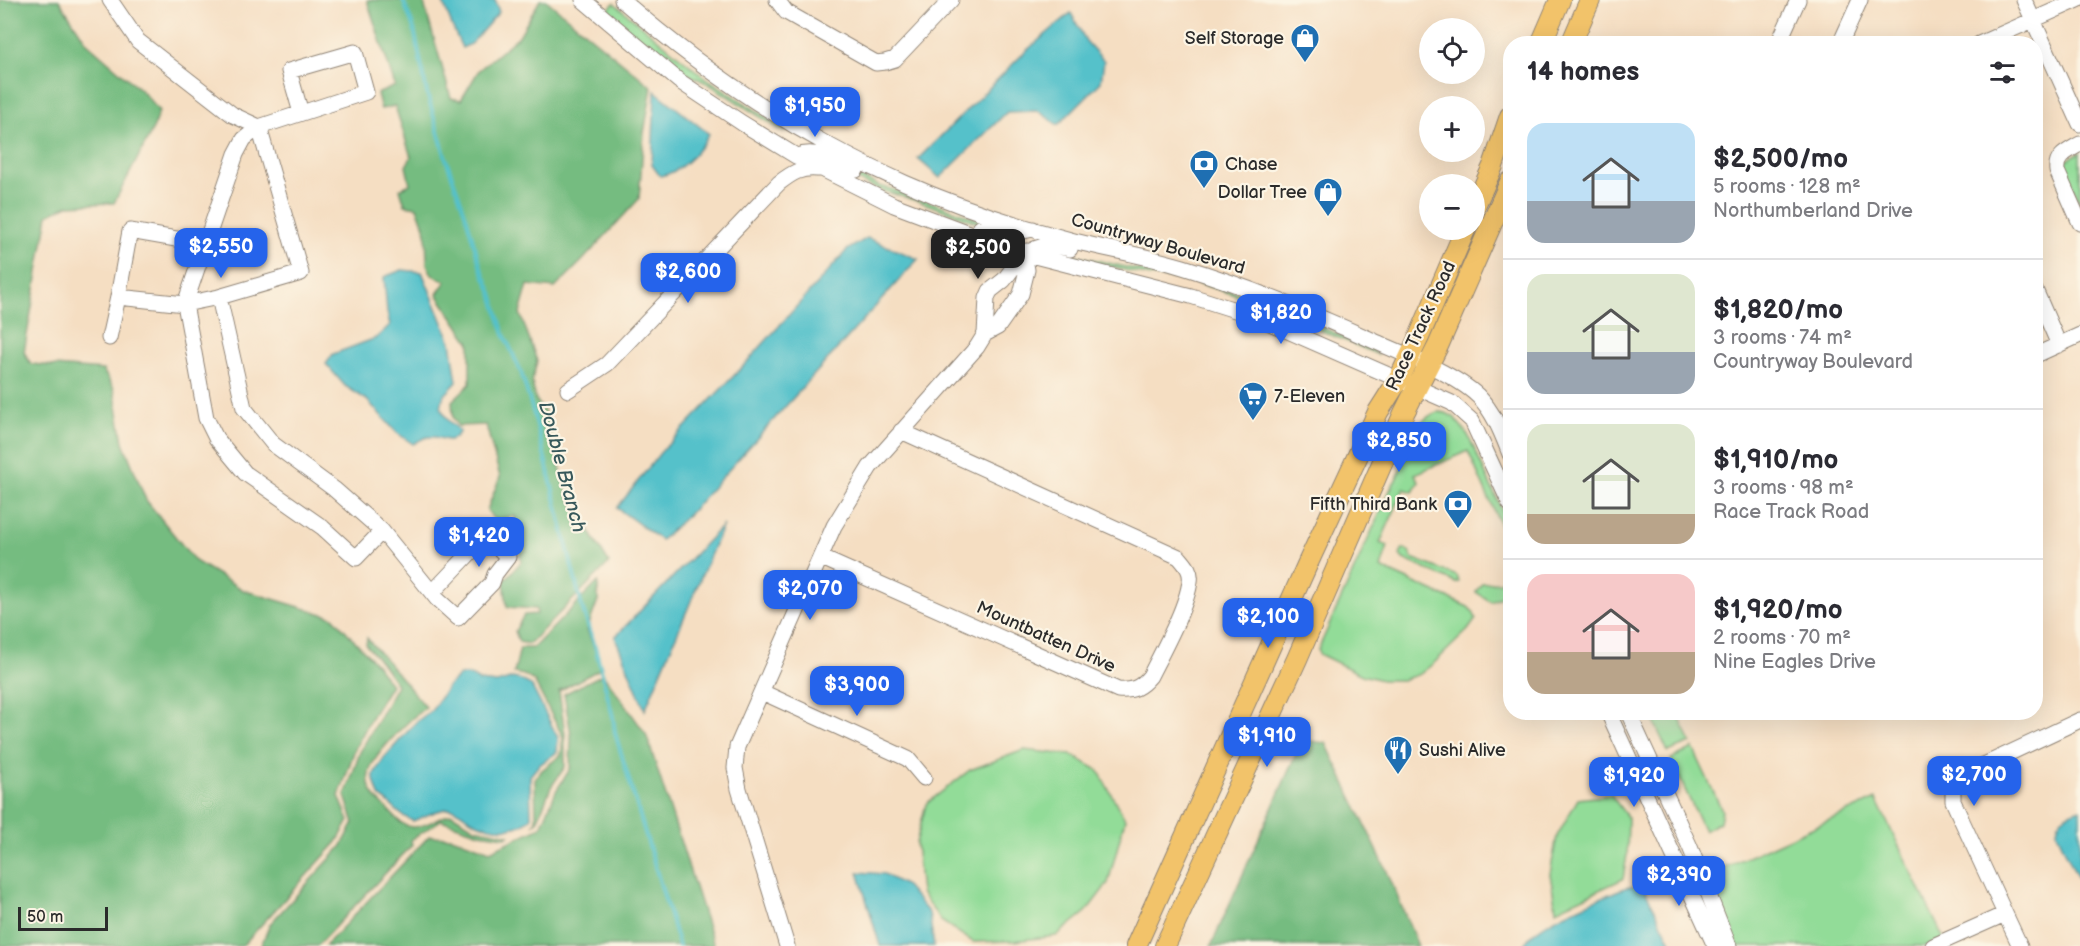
<!DOCTYPE html>
<html lang="en">
<head>
<meta charset="utf-8">
<style>
	:root { --surface:#fff; --page:#f7f7f7; --text:#2b2b33; --muted:#7c7c81; --line:#e1e1e2; --accent:#2563eb }
	body { margin:0; font-family:"Balsamiq Sans",sans-serif; background:var(--page); color:var(--text); height:100vh; display:flex; flex-direction:column; font-size:22px; white-space:nowrap }
	* { box-sizing:border-box; margin:0 }
	p { font-size:20px; color:var(--muted) }
	.icon { flex:none; width:33px; height:33px; fill:none; stroke:currentColor; stroke-width:2; stroke-linecap:round; stroke-linejoin:round }
	.map { position:relative; flex:1; overflow:hidden }
	.details { position:absolute; left:1503px; top:36px; width:540px; height:684px; display:flex; flex-direction:column; background:var(--surface); border-radius:24px; box-shadow:0 6px 24px #0002 }
	.details>* { flex:none }
	.controls { position:absolute; left:1419px; top:18px; display:grid; gap:12px }
	.controls a { display:grid; place-items:center; width:66px; height:66px; border-radius:50%; background:var(--surface); box-shadow:0 6px 24px #0002; font-size:30px }
	.scale { position:absolute; left:18px; bottom:15px; width:90px; box-sizing:border-box; padding-left:6px; border:3px solid #2b2b2b; border-top:0; font-size:16px; line-height:21px; white-space:nowrap; color:#2b2b2b; -webkit-text-stroke:4px #fcf5e5; paint-order:stroke }
	.price { position:absolute; translate:-50% -51px; padding:0 14px; border-radius:12px; background:var(--accent); color:#fff; font-size:20px; line-height:39px; filter:drop-shadow(0 2px 3px #0008) }
	.price::after { content:''; position:absolute; left:50%; top:36px; width:18px; height:14px; margin-left:-9px; background:inherit; clip-path:polygon(0 0,100% 0,50% 100%) }
	.price.selected { background:#222; color:#fff }
	ul { padding:0; list-style:none }
	li { display:flex; align-items:center; gap:18px; height:150px; padding:0 24px }
	li+li { border-top:2px solid var(--line) }
	li span { display:grid; place-items:center; flex:none; width:168px; height:120px; border-radius:18px; color:#555 }
	li>.icon { margin-inline-start:auto }
	span .icon { width:72px; height:72px; fill:#fffc; stroke-width:1 }
	li b { font-size:26px }
	h2 { display:flex; justify-content:space-between; align-items:center; height:72px; padding:0 24px; font-size:26px }
	.map>svg:first-child { display:block }
	.green { fill:#92dc98; stroke:#5e8462; stroke-width:1.5 }
	.forest { fill:#75bc80; stroke:#507456; stroke-width:1.5 }
	.water { fill:#54c1ca; stroke:#40767a; stroke-width:1.5 }
	.lines { fill:none; stroke-linecap:round; stroke-linejoin:round }
	.stream { stroke:#54c1ca; stroke-width:4 }
	.minor-casing { stroke:#908476; stroke-width:17 }
	.major-casing { stroke:#908476; stroke-width:22 }
	.minor { stroke:#fff; stroke-width:15 }
	.major { stroke:#f2c36a; stroke-width:20 }
	.labels { text-anchor:middle; dominant-baseline:central; stroke-width:4.5; stroke-linejoin:round; paint-order:stroke }
	.poi-label { font-size:18px; fill:#2b2b2b; stroke:#fcf5e5; text-anchor:end }
	.street-label { font-size:18px; fill:#2b2b2b; stroke:#fcf5e5 }
	.water-label { font-size:20px; font-style:italic; fill:#37585b; stroke:#fcf5e5 }
</style>
</head>
<body>
<div class="map">
<svg width="2080" height="946" viewBox="0 0 2080 946">
	<rect width="100%" height="100%" fill="#fcf5e5"/>
	<filter id="ink" filterUnits="userSpaceOnUse"><feTurbulence type="fractalNoise" baseFrequency=".0167" numOctaves="2"/><feDisplacementMap in="SourceGraphic" scale="12" xChannelSelector="R" yChannelSelector="G"/><feConvolveMatrix kernelMatrix="1 2 1 2 8 2 1 2 1" color-interpolation-filters="sRGB"/></filter>
	<filter id="wash" filterUnits="userSpaceOnUse"><feTurbulence type="fractalNoise" baseFrequency=".008" numOctaves="4" result="noise"/><feDisplacementMap in="SourceGraphic" scale="24" xChannelSelector="R" yChannelSelector="G"/><feGaussianBlur stdDeviation="1.35" result="paint"/><feColorMatrix in="noise" values="0 0 0 0 0 0 0 0 0 0 0 0 0 0 0 0 0 1.4 0 .05"/><feComposite in="paint" operator="in"/></filter>
	<g filter="url(#wash)">
		<rect width="100%" height="100%" fill="#f5dec2"/>
		<!-- green -->
		<path class="green" d="M614,3L703,76L786,130L784,132L709,84L683,72L632,33L607,11Z
			M2080,152V204L2063,162Z
			M833,163L879,186L909,194L997,226L995,229L918,201L877,189L851,177Z
			M1057,251L1156,274L1183,276L1248,296L1370,348L1379,355L1239,296L1184,279L1150,276L1057,254Z
			M1439,412L1446,413L1454,417L1468,435L1510,528V547L1468,451L1415,474L1419,482L1413,492L1404,489L1380,543L1388,546L1381,568L1468,607L1473,612L1476,619L1468,630L1434,663L1420,674L1402,680H1382L1362,675L1319,654L1318,650L1392,486C1410,463 1405,421 1439,412Z
			M1403,549L1410,552L1412,558L1457,576L1459,582L1456,583L1403,559L1400,555Z
			M1510,573V592L1491,602L1476,592L1482,583L1500,582Z
			M1650,713H1677L1691,743L1668,752Z
			M1693,748L1722,810L1720,822L1704,831L1671,759Z
			M1024,750L1071,755L1098,770L1125,819L1108,883L1086,912L1056,936L1014,941L973,942L941,921L921,893L916,843L926,804L970,770Z
			M1611,795L1628,818L1627,855L1623,879L1556,910L1550,874L1557,836L1578,799Z
			M1876,799L1944,939L1926,946H1736L1702,860L1712,862L1716,868L1721,869Z"/>
		<!-- forest -->
		<path class="forest" d="M0,0H59L87,43L143,92L159,111L154,127L114,203L68,205L48,215L24,352L31,364L103,370L114,389L123,442L146,500L195,561L243,590L333,617L377,665L391,685L373,714L355,749L339,796L349,821L337,842L242,946H0Z
			M367,0H423L451,98L461,100L479,70L519,36L540,0H546L652,87L644,133L639,199L583,260L555,288L528,285L520,313L537,361L532,381L535,398L546,415L568,496L609,563L529,644L519,642L515,631L524,615L537,614L536,609L507,607L504,581L521,562L515,516L494,520L487,510L500,477L486,425L458,426L453,417L452,401L470,384V343L437,294L446,281L432,275L427,264L426,232L417,207L405,205L400,189L410,184L406,166L411,157L395,106L381,109L377,94L395,86Z
			M598,582V600L587,630L602,668L559,691L565,734V767L551,787L537,822L534,824L536,819L535,779L542,770L561,755L563,737L534,681L524,675L514,673L520,648H533Z
			M367,638L426,707C411,718 372,755 369,773C366,787 374,797 383,805C393,813 398,825 412,827C425,828 439,816 452,814L475,828L509,835L505,837L479,833L441,820L411,840L412,845L317,946H261L270,924L341,847L354,823L345,796L360,752L397,685L381,662L366,645Z
			M603,674L646,734L714,946H325L429,836L452,837L490,851L541,827L556,791L570,769L571,734L564,694Z
			M1309,741L1326,743L1386,869L1418,946H1211L1297,752Z"/>
		<!-- water -->
		<path class="water" d="M442,0H495L499,12L471,44L462,48L453,28Z
			M1071,13L1086,41L1104,61L1101,82L1058,125L1038,111L1007,112L940,178L918,159L1026,51Z
			M655,91L709,134C699,151 681,173 660,176L652,165Z
			M867,238L918,259L689,514L661,540L617,508L660,453L747,362L847,250Z
			M402,270L422,272L451,342L457,382L443,397L441,409L448,420L460,431C448,449 443,434 428,437C423,438 417,442 413,444L397,433L367,400L345,386L326,364L333,354L376,338L390,325L387,312L384,277Z
			M723,525L645,710L615,637Z
			M460,675H469L479,681L497,683L513,678L521,680L531,685L558,738L557,752L538,766L530,776L531,818C516,833 491,830 473,821C467,818 460,811 453,809C444,806 422,818 413,821C395,814 394,804 379,796L374,780V774L384,758L416,722L432,710L448,686Z
			M2080,809V883L2057,833C2057,817 2066,815 2080,809Z
			M858,872L884,874L906,886L929,913L934,946H880Z
			M1635,886L1645,890L1673,946H1523C1536,921 1597,900 1624,888Z"/>
		<g class="lines">
			<!-- stream -->
			<path class="stream" d="M403,0L414,29L427,93L447,162L465,213L481,268L492,293L503,332L521,372L535,418L582,607L595,646L613,717L615,733L679,946"/>
		</g>
	</g>
	<g filter="url(#ink)">
		<g class="lines">
			<!-- minor casing -->
			<g class="minor-casing">
				<path id="minor" d="M110,0L138,41L233,115L259,127L244,139L236,154L185,304L206,418L216,438L245,473L322,527L356,558L382,531L437,599L458,618L492,583L495,574L508,557L486,536L433,592
					M583,0L679,81L742,123L796,156L894,205L1019,252L1191,296L1254,316L1452,403L1472,421L1510,504
					M622,0C707,74 801,137 905,183C959,207 1017,226 1074,241C1110,250 1147,256 1183,267C1249,287 1312,313 1374,341C1404,354 1455,374 1478,396C1494,412 1502,434 1510,454
					M777,0L786,12L876,63L885,62L895,59L951,0
					M2024,0L2080,124
					M1778,44L1798,0
					M1840,44L1860,0
					M1979,44L2078,0
					M301,113L289,71L355,52L366,92L259,127L301,273L219,297L244,408L273,444L334,489L382,531
					M2080,144C2068,151 2055,156 2057,171L2080,223
					M796,156C817,149 837,160 856,170
					M980,228L1005,235L1033,229
					M205,244L130,231L118,297L185,304L219,297
					M1026,254C1041,243 1052,245 1070,249
					M2036,292L2059,345
					M985,334L998,327L1021,294L1027,270L1025,259L1027,251
					M109,338L118,297
					M2036,355L2080,335
					M568,390L607,364L779,183C792,173 801,167 818,169
					M822,558L1118,690C1133,691 1140,688 1150,676C1162,652 1187,607 1190,581C1192,571 1185,564 1179,557L901,431
					M762,692L908,759L924,778
					M1608,712L1715,946
					M1628,712L1690,847L1729,946
					M787,946L739,789L735,768L737,747L834,526L870,467L977,347L985,334L987,298L990,291L1004,280L1016,264L1025,259
					M1933,946L2005,914
					M2020,946L1962,821L1953,801V785L1969,772L2080,720"/>
			</g>
			<!-- major casing -->
			<g class="major-casing">
				<path id="major" d="M1541,44L1560,0
					M1571,44L1590,0
					M1474,208L1493,166L1510,116
					M1136,946L1307,565L1378,412L1399,379L1419,337L1465,230
					M1165,946L1297,659L1404,413L1438,346L1510,182"/>
			</g>
			<!-- minor -->
			<use href="#minor" class="minor"/>
			<!-- major -->
			<use href="#major" class="major"/>
		</g>
	</g>
	<!-- icons -->
	<defs>
		<g id="shop-pin" transform="scale(1.5)"><path d="M0 17L-7.5 6A9.5 9.5 0 1 1 7.5 6Z" fill="#1f6fb2" stroke="#fcf5e5"/><path d="M-5-2.5h2.3a2.7 3.5 0 0 1 5.4 0H5L5.5 6h-11ZM-1.5-2.5h3a1.5 2.3 0 0 0-3 0Z" fill="#fff"/></g>
		<g id="bank-pin" transform="scale(1.5)"><path d="M0 17L-7.5 6A9.5 9.5 0 1 1 7.5 6Z" fill="#1f6fb2" stroke="#fcf5e5"/><path d="M-6-4H6V4H-6ZM0-2.3a2.3 2.3 0 1 0 0 4.6a2.3 2.3 0 1 0 0-4.6Z" fill="#fff"/></g>
		<g id="supermarket-pin" transform="scale(1.5)"><path d="M0 17L-7.5 6A9.5 9.5 0 1 1 7.5 6Z" fill="#1f6fb2" stroke="#fcf5e5"/><path d="M-6-5.5h2.5l.6 2H6L4.5 2H-2.5L-4.4-4H-6ZM-1.5 3.2a1.3 1.3 0 1 0 .1 0ZM3 3.2a1.3 1.3 0 1 0 .1 0Z" fill="#fff"/></g>
		<g id="restaurant-pin" transform="scale(1.5)"><path d="M0 17L-7.5 6A9.5 9.5 0 1 1 7.5 6Z" fill="#1f6fb2" stroke="#fcf5e5"/><path d="M-5-6h1v4h1v-4h1v4h1v-4h1v5L-1.5 .5V6h-2V.5L-5-1ZM5-6V6H3V1.5H1.5Q1.5-4 5-6Z" fill="#fff"/></g>
	</defs>
	<g fill-rule="evenodd">
		<use href="#shop-pin" x="1305" y="38"/>
		<use href="#bank-pin" x="1204" y="164"/>
		<use href="#shop-pin" x="1328" y="192"/>
		<use href="#supermarket-pin" x="1253" y="396"/>
		<use href="#bank-pin" x="1458" y="504"/>
		<use href="#restaurant-pin" x="1398" y="750"/>
	</g>
	<g class="labels">
		<!-- poi labels -->
		<g class="poi-label">
			<text x="1284" y="38">Self Storage</text>
			<text x="1225" y="164" text-anchor="start">Chase</text>
			<text x="1307" y="192">Dollar Tree</text>
			<text x="1274" y="396" text-anchor="start">7-Eleven</text>
			<text x="1437" y="504">Fifth Third Bank</text>
			<text x="1419" y="750" text-anchor="start">Sushi Alive</text>
		</g>
		<!-- street labels -->
		<g class="street-label">
			<text transform="translate(1158 244) rotate(16)">Countryway Boulevard</text>
			<text transform="translate(1421 326) rotate(-65)">Race Track Road</text>
			<text transform="translate(1046 637) rotate(24)">Mountbatten Drive</text>
		</g>
		<!-- water labels -->
		<g class="water-label">
			<text transform="translate(562 467) rotate(75)">Double Branch</text>
		</g>
	</g>
</svg>
<div class="controls">
<a><svg class="icon" aria-label="locate" viewBox="0 0 24 24"><circle cx="12" cy="12" r="6"/><path d="M12 2v4M12 18v4M2 12h4M18 12h4"/></svg></a>
<a>+</a>
<a>−</a>
</div>
<div class="scale">50 m</div>
<b class="price" style="left:815px;top:138px">$1,950</b>
<b class="price" style="left:221px;top:279px">$2,550</b>
<b class="price selected" style="left:978px;top:280px">$2,500</b>
<b class="price" style="left:688px;top:304px">$2,600</b>
<b class="price" style="left:1281px;top:345px">$1,820</b>
<b class="price" style="left:1399px;top:473px">$2,850</b>
<b class="price" style="left:479px;top:568px">$1,420</b>
<b class="price" style="left:810px;top:621px">$2,070</b>
<b class="price" style="left:1268px;top:649px">$2,100</b>
<b class="price" style="left:857px;top:717px">$3,900</b>
<b class="price" style="left:1267px;top:768px">$1,910</b>
<b class="price" style="left:1974px;top:807px">$2,700</b>
<b class="price" style="left:1634px;top:808px">$1,920</b>
<b class="price" style="left:1679px;top:907px">$2,390</b>
<section class="details">
<h2>14 homes<svg class="icon" aria-label="filters" viewBox="0 0 24 24"><path d="M4 7h16M4 17h16"/><circle cx="9" cy="7" r="2"/><circle cx="15" cy="17" r="2"/></svg></h2>
<ul>
<li><span style="background:linear-gradient(#bfe0f5 65%,#9aa5b1 0)"><svg class="icon" aria-label="home" viewBox="0 0 24 24"><path d="M3 11l9-7 9 7M6 9v11h12V9"/></svg></span><div><b>$2,500/mo</b><p>5 rooms · 128 m²</p><p>Northumberland Drive</p></div></li>
<li><span style="background:linear-gradient(#dfe7d0 65%,#9aa5b1 0)"><svg class="icon" aria-label="home" viewBox="0 0 24 24"><path d="M3 11l9-7 9 7M6 9v11h12V9"/></svg></span><div><b>$1,820/mo</b><p>3 rooms · 74 m²</p><p>Countryway Boulevard</p></div></li>
<li><span style="background:linear-gradient(#dfe7d0 75%,#b9a48a 0)"><svg class="icon" aria-label="home" viewBox="0 0 24 24"><path d="M3 11l9-7 9 7M6 9v11h12V9"/></svg></span><div><b>$1,910/mo</b><p>3 rooms · 98 m²</p><p>Race Track Road</p></div></li>
<li><span style="background:linear-gradient(#f6c9c9 65%,#b9a48a 0)"><svg class="icon" aria-label="home" viewBox="0 0 24 24"><path d="M3 11l9-7 9 7M6 9v11h12V9"/></svg></span><div><b>$1,920/mo</b><p>2 rooms · 70 m²</p><p>Nine Eagles Drive</p></div></li>
</ul>
</section>
</div>
</body>
</html>
